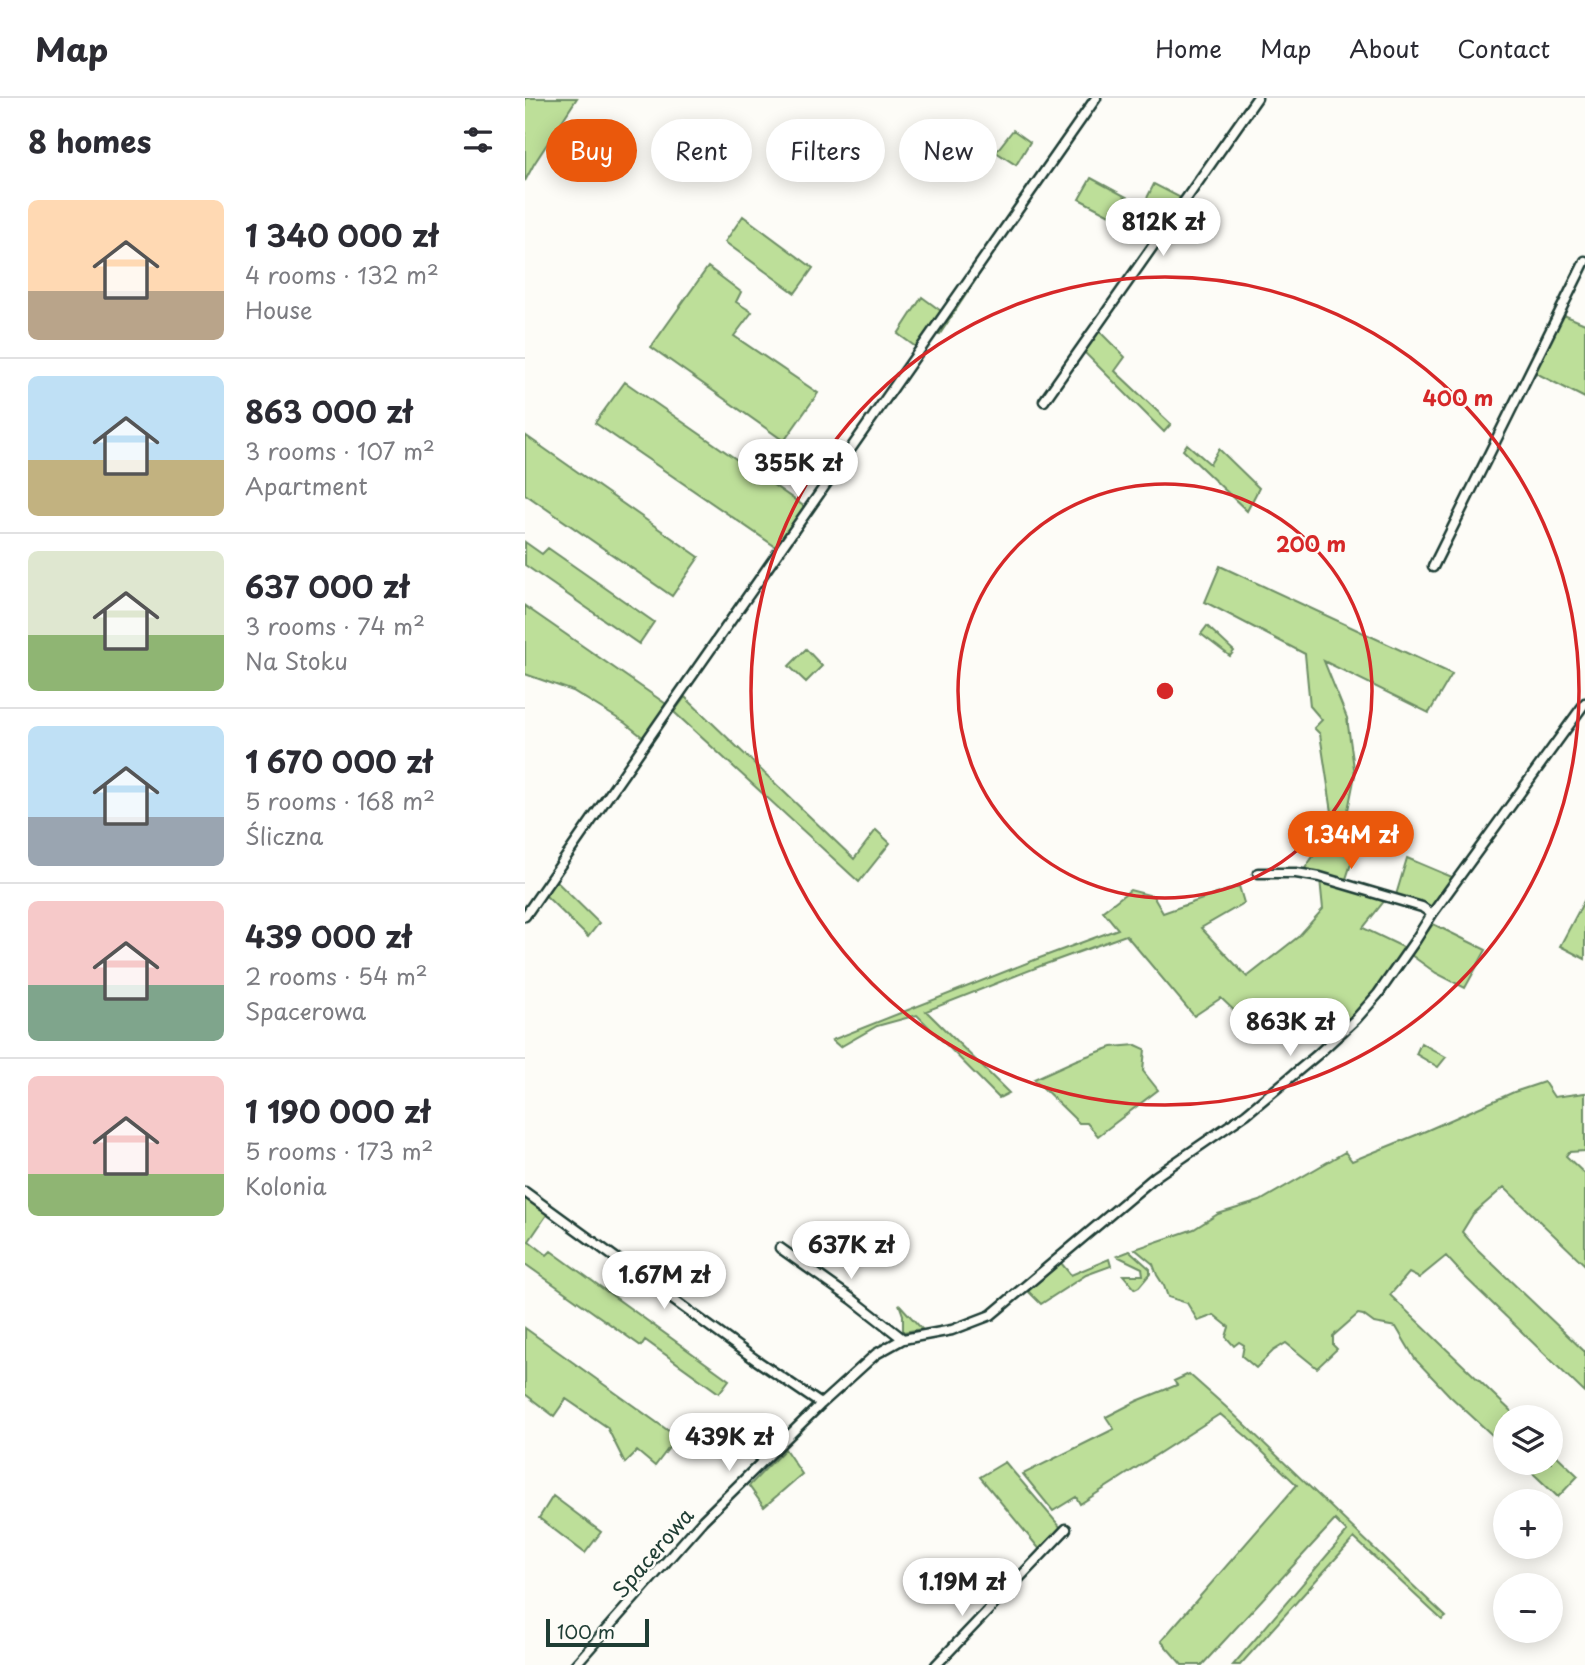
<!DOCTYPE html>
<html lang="en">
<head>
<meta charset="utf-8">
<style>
	:root { --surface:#fff; --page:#f7f7f7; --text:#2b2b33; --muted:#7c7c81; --line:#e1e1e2; --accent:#ea580c }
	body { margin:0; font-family:"Playpen Sans",sans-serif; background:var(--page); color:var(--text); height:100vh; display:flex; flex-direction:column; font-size:26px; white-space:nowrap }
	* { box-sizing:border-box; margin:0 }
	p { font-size:23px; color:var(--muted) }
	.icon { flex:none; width:38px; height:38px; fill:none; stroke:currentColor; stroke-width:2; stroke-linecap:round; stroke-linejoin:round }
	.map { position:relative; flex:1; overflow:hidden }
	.details { display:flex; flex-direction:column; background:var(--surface); width:525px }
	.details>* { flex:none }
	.top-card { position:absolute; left:21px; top:21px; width:665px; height:63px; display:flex; gap:14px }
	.tools { position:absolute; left:968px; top:1307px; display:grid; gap:14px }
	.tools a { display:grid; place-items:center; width:70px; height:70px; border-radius:50%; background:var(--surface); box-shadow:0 4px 18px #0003; font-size:35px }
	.scale { position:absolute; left:21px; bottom:18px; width:103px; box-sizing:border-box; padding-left:7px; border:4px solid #1f3d34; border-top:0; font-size:19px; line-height:24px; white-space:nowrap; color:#1f3d34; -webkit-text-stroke:5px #fdfcf7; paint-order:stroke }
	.price { position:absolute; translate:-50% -60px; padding:0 16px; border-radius:24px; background:#fff; color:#222; font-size:23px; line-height:46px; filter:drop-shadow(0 2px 4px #0008) }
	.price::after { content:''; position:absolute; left:50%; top:42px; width:21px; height:16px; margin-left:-10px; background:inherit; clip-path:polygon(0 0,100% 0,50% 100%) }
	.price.active { background:var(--accent); color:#fff }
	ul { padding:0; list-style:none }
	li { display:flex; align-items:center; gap:21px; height:175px; padding:0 28px }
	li+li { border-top:2px solid var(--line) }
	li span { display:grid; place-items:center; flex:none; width:196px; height:140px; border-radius:10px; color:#555 }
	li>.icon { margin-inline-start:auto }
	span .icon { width:84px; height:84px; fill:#fffc; stroke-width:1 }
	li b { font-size:30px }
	h2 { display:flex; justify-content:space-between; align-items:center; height:84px; padding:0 28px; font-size:30px }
	.pill { padding:0 24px; border-radius:32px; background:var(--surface); box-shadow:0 4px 18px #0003; font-size:24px; line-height:63px }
	.pill.active { background:var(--accent); color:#fff }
	header { display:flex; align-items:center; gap:42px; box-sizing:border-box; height:98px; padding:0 35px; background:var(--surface); border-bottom:2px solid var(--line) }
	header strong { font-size:33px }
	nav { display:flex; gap:38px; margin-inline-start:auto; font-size:24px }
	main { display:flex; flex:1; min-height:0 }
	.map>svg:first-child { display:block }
	.green { fill:#bddf99; stroke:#6e8e66; stroke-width:2 }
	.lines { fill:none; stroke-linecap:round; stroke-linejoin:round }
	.minor-casing { stroke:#1f3d34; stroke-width:13 }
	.minor { stroke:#fdfcf7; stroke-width:8 }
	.ring { fill:none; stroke:#d62828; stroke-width:3.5 }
	.labels { text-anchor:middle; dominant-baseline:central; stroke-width:5; stroke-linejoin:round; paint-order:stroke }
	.street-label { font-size:21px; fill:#1f3d34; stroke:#fdfcf7 }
	.centre { fill:#d62828; stroke:#fdfcf7; stroke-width:3.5 }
	.ring-label { font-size:21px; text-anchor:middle; font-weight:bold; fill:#d62828; stroke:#fdfcf7; stroke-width:5; stroke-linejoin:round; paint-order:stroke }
</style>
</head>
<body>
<header>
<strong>Map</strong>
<nav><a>Home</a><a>Map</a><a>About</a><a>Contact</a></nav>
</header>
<main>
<section class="details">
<h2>8 homes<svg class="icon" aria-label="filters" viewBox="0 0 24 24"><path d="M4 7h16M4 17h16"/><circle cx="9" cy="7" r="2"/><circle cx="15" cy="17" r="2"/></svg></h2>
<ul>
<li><span style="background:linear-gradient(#ffd9b3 65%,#b9a48a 0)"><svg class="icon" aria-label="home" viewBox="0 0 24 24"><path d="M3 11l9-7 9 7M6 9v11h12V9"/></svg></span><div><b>1 340 000 zł</b><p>4 rooms · 132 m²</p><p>House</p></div></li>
<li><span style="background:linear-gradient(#bfe0f5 60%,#c2b280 0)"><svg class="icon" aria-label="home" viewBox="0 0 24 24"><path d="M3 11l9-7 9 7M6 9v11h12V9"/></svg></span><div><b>863 000 zł</b><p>3 rooms · 107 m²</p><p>Apartment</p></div></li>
<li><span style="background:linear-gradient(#dfe7d0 60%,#8fb573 0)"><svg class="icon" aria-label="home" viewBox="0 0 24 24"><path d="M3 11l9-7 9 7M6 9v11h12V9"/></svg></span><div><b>637 000 zł</b><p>3 rooms · 74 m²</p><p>Na Stoku</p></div></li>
<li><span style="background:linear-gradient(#bfe0f5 65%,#9aa5b1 0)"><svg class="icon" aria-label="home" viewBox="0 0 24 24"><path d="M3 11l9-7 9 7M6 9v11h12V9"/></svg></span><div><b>1 670 000 zł</b><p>5 rooms · 168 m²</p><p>Śliczna</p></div></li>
<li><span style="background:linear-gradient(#f6c9c9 60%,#7fa58c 0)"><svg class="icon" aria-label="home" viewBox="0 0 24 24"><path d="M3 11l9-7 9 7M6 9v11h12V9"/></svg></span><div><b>439 000 zł</b><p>2 rooms · 54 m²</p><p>Spacerowa</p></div></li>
<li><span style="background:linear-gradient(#f6c9c9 70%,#8fb573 0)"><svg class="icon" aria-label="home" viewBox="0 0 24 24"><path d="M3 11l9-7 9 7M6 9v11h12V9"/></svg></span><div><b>1 190 000 zł</b><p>5 rooms · 173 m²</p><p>Kolonia</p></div></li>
</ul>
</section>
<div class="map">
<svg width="1060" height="1567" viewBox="0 0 1060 1567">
	<rect width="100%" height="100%" fill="#fdfcf7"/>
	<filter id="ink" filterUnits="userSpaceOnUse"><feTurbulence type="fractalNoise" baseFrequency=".0143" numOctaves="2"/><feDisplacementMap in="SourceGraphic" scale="14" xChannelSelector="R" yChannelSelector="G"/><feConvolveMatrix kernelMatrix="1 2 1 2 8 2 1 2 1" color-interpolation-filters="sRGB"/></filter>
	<g filter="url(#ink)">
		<!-- green -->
		<path class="green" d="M0,0H52L9,66L0,83Z
			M488,32L505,44L491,67L471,54Z
			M566,80L618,108L629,86L658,101L630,141L554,101Z
			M218,118L288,170L270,195L200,144Z
			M474,144L475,145L415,236L411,234Z
			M183,169L216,194L211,204L227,214L209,238L293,295L259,343L126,249Z
			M397,199L416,213L391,249L373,236Z
			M1034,215L1060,226V300L1007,273Z
			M573,232L600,259L590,273L646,326L639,334L557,252Z
			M100,284L280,409L251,449L70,325Z
			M0,337L174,459L147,498L0,396Z
			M662,346L685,366L694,351L734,390L722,413L658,352Z
			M299,356L312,363L305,375L292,366Z
			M0,444L17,456L23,450L129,524L114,546L0,467Z
			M695,468L927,576L904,615L799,563L822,620L830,677L819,732L835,738L820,784L779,772L809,727L795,636L789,630L797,622L785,608L780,556L680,504Z
			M0,508L144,608L120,641L100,625L48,593L0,576Z
			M682,528L709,553L705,558L676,536Z
			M281,551L297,568L281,584L264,568Z
			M160,599L329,761L351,732L365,745L334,784L149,614Z
			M882,760L927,779L906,809L871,797Z
			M29,781L74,825L63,839L19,796Z
			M795,781L860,802L838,830L880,850L847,896L804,941L775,909L739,941L696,900L669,918L601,837L518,867L401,913L484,995L474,1000L392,917L352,928L315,949L307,942L512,861L593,831L578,813L605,792L628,798L638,815L714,788L719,805L676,830L722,879L773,839L798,811Z
			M1059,803L1060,804V861L1035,848Z
			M908,826L961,852L940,890L911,875L886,857Z
			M896,945L921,959L913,969L891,956Z
			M611,947L620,951L618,973L633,992L573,1038L562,1025H554L509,981L551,962L587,949Z
			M1019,984L1029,999L1060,995V1053L1044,1054L1041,1058L1060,1076V1167L979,1089L948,1116L937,1134L952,1151L1060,1254V1295L940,1179L921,1158L894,1180L884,1175L865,1197L992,1319L980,1320V1349L925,1298L890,1261L871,1229L849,1225L838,1217L833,1216L808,1238V1247L812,1251L792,1270L761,1245L748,1253L731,1270L717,1258L719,1247L714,1244L709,1248L701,1239L704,1229L689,1217L673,1223L662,1205L643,1199L639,1188L632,1177L628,1166L610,1151L669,1131L693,1116L735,1103L820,1054L827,1063L896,1035L989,994Z
			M0,1098L23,1115L4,1143L22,1157L26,1153L204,1282L194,1295L120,1242L116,1248L0,1166Z
			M605,1153L625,1171V1176L614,1189L610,1191L598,1177H618L617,1170L592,1158Z
			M584,1161L586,1168L561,1177L516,1206L503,1193L536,1165L546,1177Z
			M374,1206L397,1231L378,1234V1217Z
			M0,1230L152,1339L130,1368L112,1353L100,1365L82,1329L41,1301L29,1318L0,1296Z
			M664,1276L701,1309L921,1519L917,1522L829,1440L715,1567H708L822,1434L810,1422L677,1567H657L636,1543L772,1387L722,1339L695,1316L555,1406L551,1399L528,1413L498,1376L589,1331L581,1319L612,1303L652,1287L649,1283Z
			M260,1351L277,1376L239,1409L224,1388Z
			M1026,1352L1053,1378L1033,1399L997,1365H1026Z
			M480,1364L537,1431L516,1453L455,1379Z
			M28,1398L76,1434L60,1455L14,1420Z"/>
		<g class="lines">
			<!-- minor casing -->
			<g class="minor-casing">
				<path id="minor" d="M519,303L732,0
					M908,469L1060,163
					M733,775H771L795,779L897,809L907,816
					M0,818L141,615L571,0
					M0,1094L231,1262L296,1306
					M255,1150L327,1201L378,1241
					M50,1567L178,1422L296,1306L351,1256L378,1241L427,1232L466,1217L631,1078L721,1016L792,957L831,921L853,896L890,843L907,816L1060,605
					M411,1567L541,1431"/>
			</g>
			<!-- minor -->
			<use href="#minor" class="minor"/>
		</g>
	</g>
	<!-- distance rings -->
	<g class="ring">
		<circle cx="640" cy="593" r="207"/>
		<circle cx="640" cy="593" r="414"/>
	</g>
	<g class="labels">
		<!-- street labels -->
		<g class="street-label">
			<text transform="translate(127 1454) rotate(-49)">Spacerowa</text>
		</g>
	</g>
	<circle cx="640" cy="593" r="10" class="centre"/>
	<g class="ring-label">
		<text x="933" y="308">400 m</text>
		<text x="786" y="454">200 m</text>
	</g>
</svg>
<div class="tools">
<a><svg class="icon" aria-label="layers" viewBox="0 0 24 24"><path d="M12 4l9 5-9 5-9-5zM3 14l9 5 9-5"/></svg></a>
<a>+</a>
<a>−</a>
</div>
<div class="scale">100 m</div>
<b class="price" style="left:638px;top:160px">812K zł</b>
<b class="price" style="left:273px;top:401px">355K zł</b>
<b class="price active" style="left:826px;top:773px">1.34M zł</b>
<b class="price" style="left:765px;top:960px">863K zł</b>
<b class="price" style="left:326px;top:1183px">637K zł</b>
<b class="price" style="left:139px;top:1213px">1.67M zł</b>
<b class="price" style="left:204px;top:1375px">439K zł</b>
<b class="price" style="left:437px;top:1520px">1.19M zł</b>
<div class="top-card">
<a class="pill active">Buy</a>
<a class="pill">Rent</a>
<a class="pill">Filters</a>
<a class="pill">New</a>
</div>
</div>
</main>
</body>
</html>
